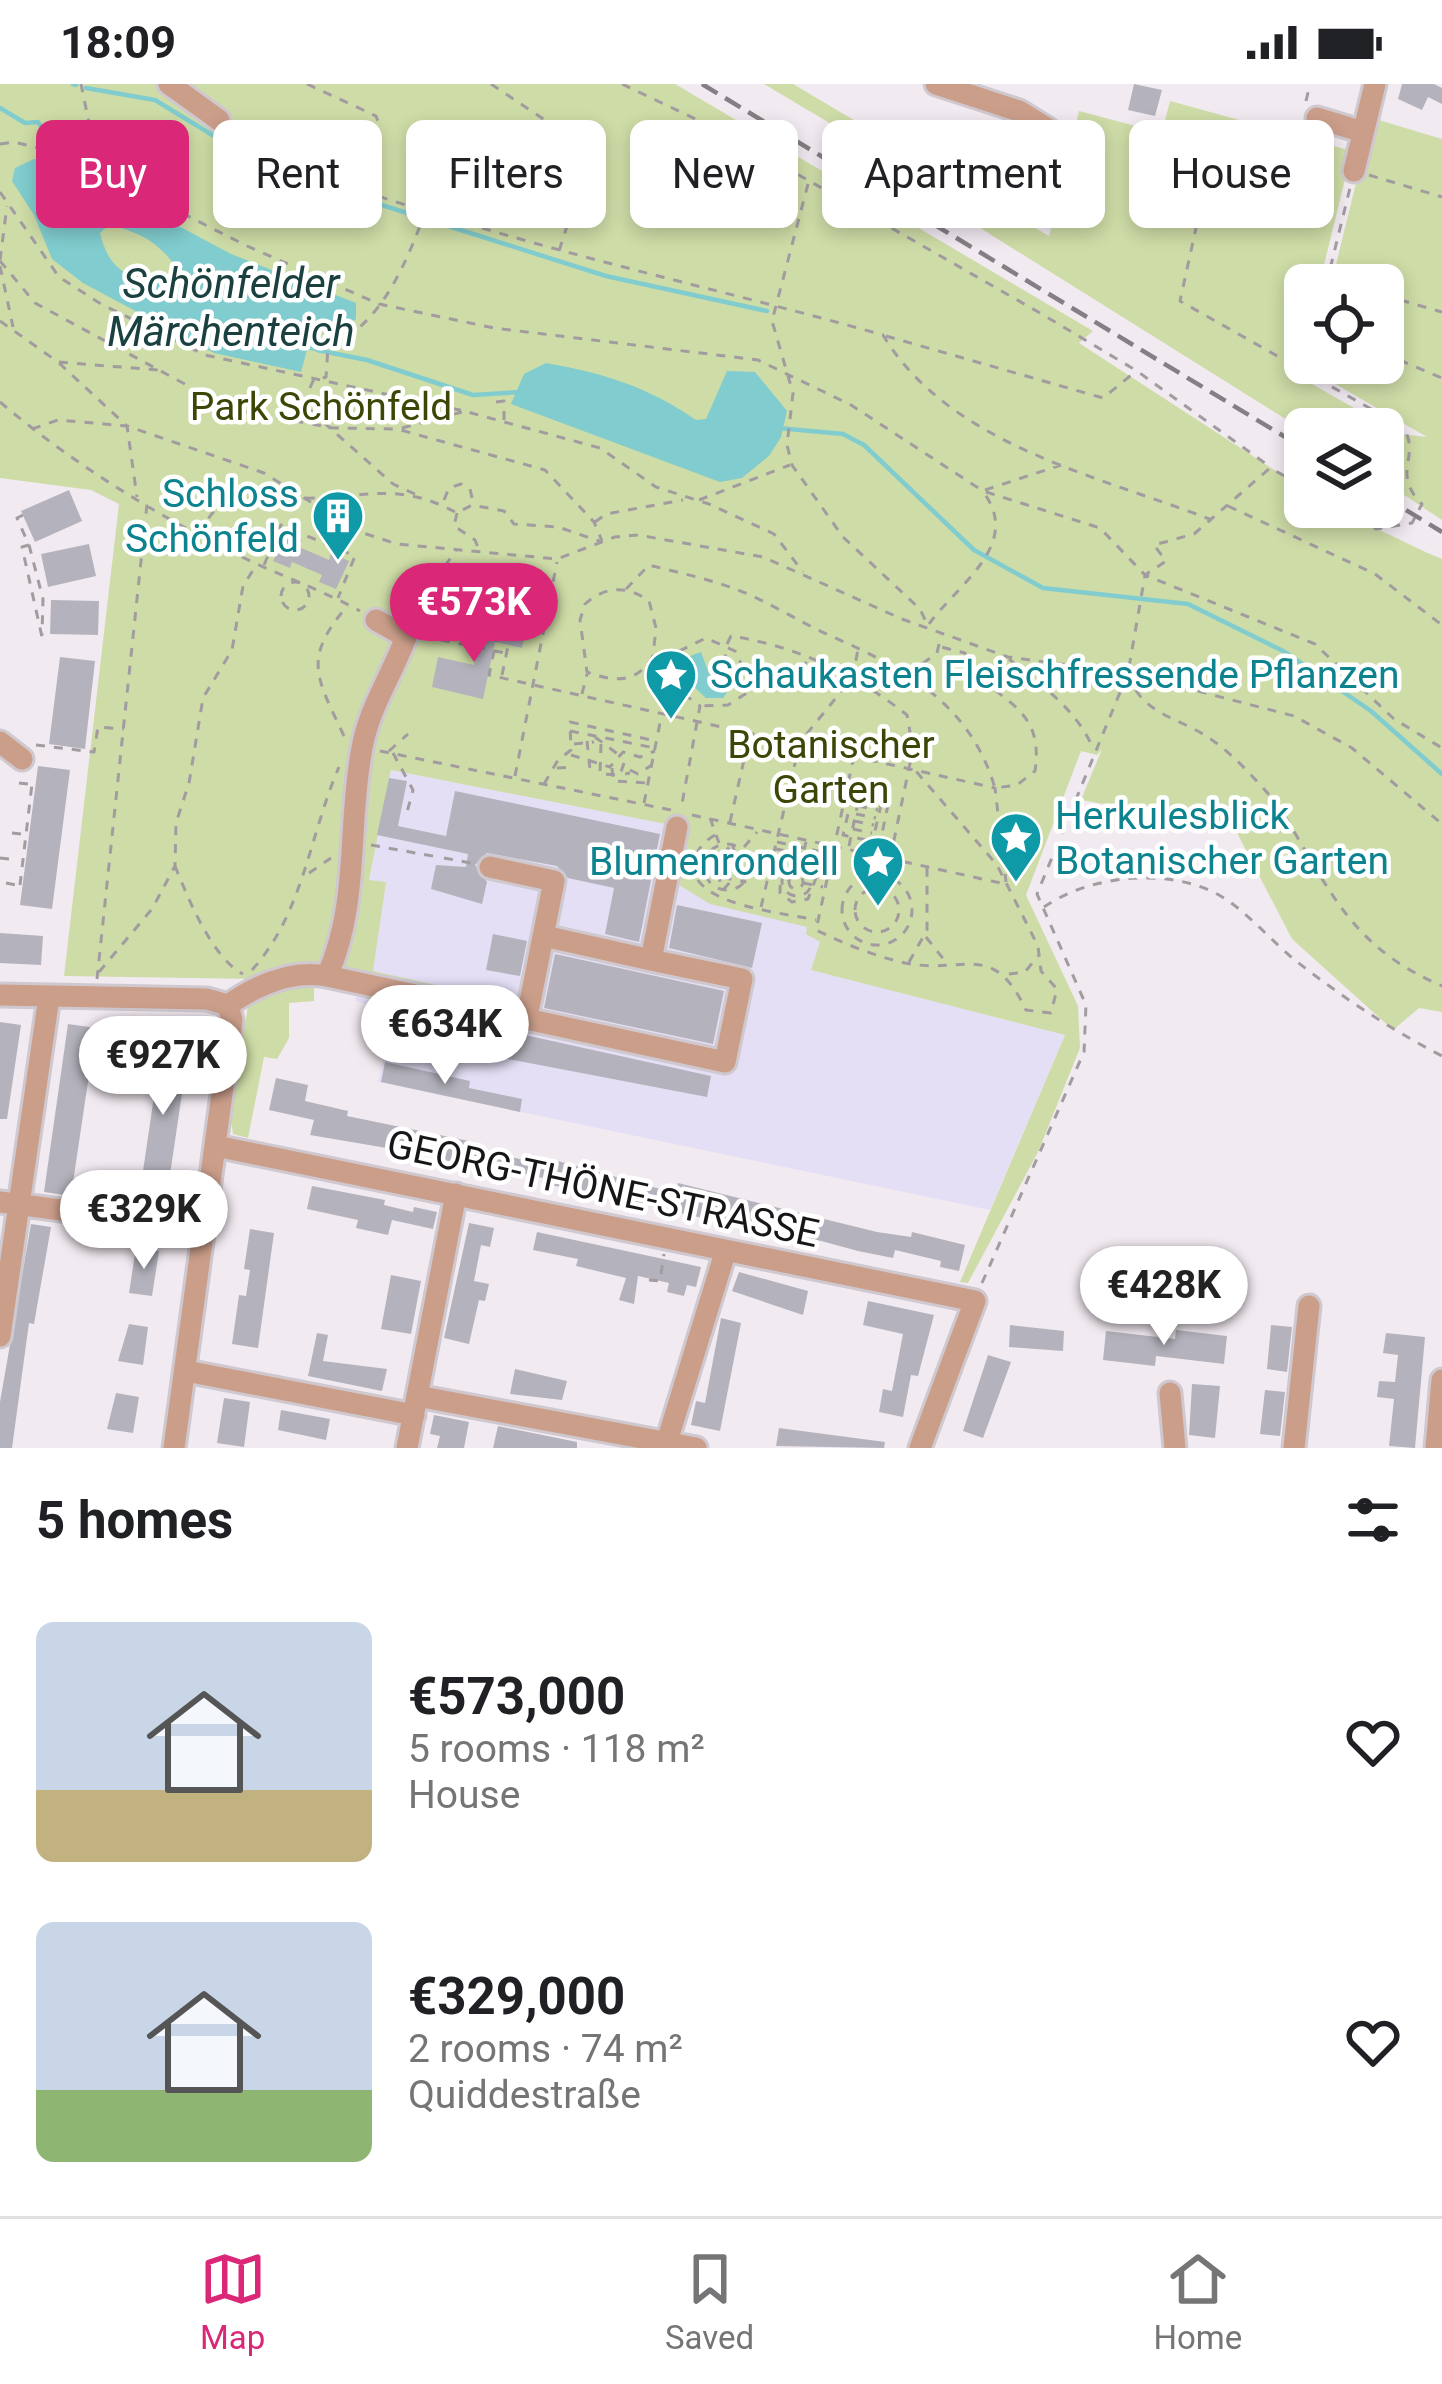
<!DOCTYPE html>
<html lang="en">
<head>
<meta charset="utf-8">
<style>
	:root { --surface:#fff; --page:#f6f6f6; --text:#202124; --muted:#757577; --line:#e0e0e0; --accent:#db2777 }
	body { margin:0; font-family:Roboto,sans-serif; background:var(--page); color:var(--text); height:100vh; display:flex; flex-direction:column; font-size:45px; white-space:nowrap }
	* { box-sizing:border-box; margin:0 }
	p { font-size:39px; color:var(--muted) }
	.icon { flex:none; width:66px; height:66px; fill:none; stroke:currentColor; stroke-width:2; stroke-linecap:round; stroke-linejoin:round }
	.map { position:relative; height:1364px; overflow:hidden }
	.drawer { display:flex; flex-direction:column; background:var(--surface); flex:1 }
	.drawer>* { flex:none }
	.top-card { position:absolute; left:36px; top:36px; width:1371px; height:108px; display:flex; gap:24px }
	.buttons { position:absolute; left:1284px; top:180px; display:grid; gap:24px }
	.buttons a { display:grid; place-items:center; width:120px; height:120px; border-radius:18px; background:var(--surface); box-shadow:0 6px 18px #0003; font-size:60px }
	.price { position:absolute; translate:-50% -102px; padding:0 27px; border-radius:42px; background:#fff; color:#222; font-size:39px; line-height:78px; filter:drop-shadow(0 3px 6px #0008) }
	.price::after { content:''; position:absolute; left:50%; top:72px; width:36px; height:27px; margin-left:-18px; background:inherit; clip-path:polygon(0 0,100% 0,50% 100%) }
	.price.selected { background:var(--accent); color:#fff }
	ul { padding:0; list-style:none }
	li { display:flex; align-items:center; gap:36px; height:300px; padding:0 36px }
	li span { display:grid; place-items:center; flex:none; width:336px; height:240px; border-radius:18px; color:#555 }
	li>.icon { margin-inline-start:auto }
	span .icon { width:144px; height:144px; fill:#fffc; stroke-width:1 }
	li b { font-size:51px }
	h2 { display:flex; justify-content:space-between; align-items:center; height:144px; padding:0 36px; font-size:51px }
	.chip { padding:0 42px; border-radius:18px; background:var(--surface); box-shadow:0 6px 18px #0003; font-size:42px; line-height:108px }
	.chip.selected { background:var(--accent); color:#fff }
	.status { display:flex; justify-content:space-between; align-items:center; height:84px; padding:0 60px; background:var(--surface); direction:ltr }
	.status svg { height:33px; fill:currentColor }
	.dock { display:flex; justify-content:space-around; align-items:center; height:168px; border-top:3px solid var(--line); background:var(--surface); font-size:33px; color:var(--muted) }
	.dock a { display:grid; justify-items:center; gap:6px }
	.dock .selected { color:var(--accent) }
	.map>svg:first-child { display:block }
	.commercial { fill:#e5dff5 }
	.green { fill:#cedca7 }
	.water { fill:#81ccce; fill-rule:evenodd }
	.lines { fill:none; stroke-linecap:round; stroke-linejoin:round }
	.stream { stroke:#81ccce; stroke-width:4.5 }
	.building { fill:#b4b3bd }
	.minor-casing { stroke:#cfc8ce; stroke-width:27 }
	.path { stroke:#a29ca1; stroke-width:3; stroke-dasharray:9 9; stroke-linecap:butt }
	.minor { stroke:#cb9e8a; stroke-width:21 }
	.rail { stroke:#847f84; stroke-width:4.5; stroke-dasharray:18 9; stroke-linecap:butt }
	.labels { text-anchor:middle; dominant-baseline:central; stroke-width:9; stroke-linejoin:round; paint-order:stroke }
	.park-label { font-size:39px; fill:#3c4707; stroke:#fff }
	.culture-label { font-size:39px; fill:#0d838f; stroke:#fff; text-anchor:end }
	.street-label { font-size:39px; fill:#171517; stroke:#fff }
	.water-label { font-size:42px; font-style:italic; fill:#1b4040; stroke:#fff }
</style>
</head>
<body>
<div class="status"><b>18:09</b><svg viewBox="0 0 49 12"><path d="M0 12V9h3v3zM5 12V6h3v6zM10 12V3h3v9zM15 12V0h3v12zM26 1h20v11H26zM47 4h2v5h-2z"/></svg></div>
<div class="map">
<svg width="1442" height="1364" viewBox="0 0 1442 1364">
	<rect width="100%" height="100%" fill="#f2eaf1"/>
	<!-- commercial -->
	<path class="commercial" d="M391,686L672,741L810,846L820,858L812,886L1065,951L990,1126L378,998L386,964L375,961L383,924L355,917L361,885L373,886L385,798L369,797Z"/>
	<!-- green -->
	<path class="green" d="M0,0H675L1093,247L1079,259L1305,406V423C1343,423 1402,459 1442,475V928L1419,924L1393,946L1292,855L1234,743L1081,716L1102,665L1097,671L1081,667L1026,811L1078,922L1080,964L1038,1068L968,1199L960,1198L1065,951L811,886L820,858L806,850L807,843L710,820L671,796V741L391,686L369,796L386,798L373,887L454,905L452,911L315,879L256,895L64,892L119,420L91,406L0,394Z
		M764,0H793L1049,152L1079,27L1162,49L1170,17L1352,67L1319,201H1305V255L1296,291L1400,350L1427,353L1311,286L1313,279H1383V201H1331L1372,34L1442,55V436L1383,397V345L1305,347L985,147L895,78Z
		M314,896V917L289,919V954L277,975L264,973L248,1054L233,1050L230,1031L249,916Z"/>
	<!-- water -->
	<path class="water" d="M34,75L49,78L58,100H100L231,170L356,219V235L344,243L317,240L308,254L319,267L307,266L301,288L214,269L83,199L52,175L34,131L12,97L15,84ZM109,141C137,147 159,158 176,183L172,193C134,200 109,189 100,149Z
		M546,279C604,289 648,303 696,336L706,335L727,287L755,288L787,327L781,353L769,372L742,394L720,398L511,320L524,290Z
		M701,568L709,590L733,582L738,593L723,614H706L678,588L679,576Z"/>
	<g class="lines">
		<!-- stream -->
		<path class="stream" d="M73,0L76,1
			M86,4L155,16L268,85L606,192L767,227
			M0,24L25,39L38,38L44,47
			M317,266L367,276L473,311L521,308
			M778,344L843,350L864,361L974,466L1043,504L1188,520L1285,568L1371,627L1442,690"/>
	</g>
	<!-- building -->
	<path class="building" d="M1134,0L1162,6L1155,32L1128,26Z
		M1402,0H1434L1442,4V20L1428,13L1422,26L1398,15Z
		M69,406L82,437L35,458L21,427Z
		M286,449L302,456L299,463L329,476L331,469L349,477L336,505L319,498L322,491L292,478L290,484L273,477Z
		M89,460L96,492L48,503L41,470Z
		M51,516L99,517L98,551L50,550Z
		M482,542L525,551L522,564L495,558L483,615L432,603L438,573L474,581Z
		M60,573L95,577L85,665L49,660Z
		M38,682L70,686L52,825L20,821Z
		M389,694L407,697L398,742L446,752L455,707L660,750L639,858L605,850L614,804L568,794L557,782L487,769L475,781L487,798L482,820L431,805L436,781L466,783L468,770L377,751Z
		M677,821L762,839L752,884L669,864Z
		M0,849L43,852L41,881L0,879Z
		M493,850L527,857L520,892L486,886Z
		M555,870L724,907L713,960L544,924Z
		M407,925L711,992L707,1013L498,973L499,968L402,946Z
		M0,938L21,941L7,1035H0Z
		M68,940L96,944L71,1112L44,1108Z
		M157,943L184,946L179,981L186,982L165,1125L138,1121L159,978H152Z
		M385,978L470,997L469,1004L522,1015L520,1028L381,998Z
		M276,994L308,1001L305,1017L348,1027L347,1032L469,1057L467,1064L530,1077L532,1070L675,1109L678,1099L877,1148L911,1153L912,1148L965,1161L959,1187L940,1183L941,1177L895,1166L893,1174L858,1167L762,1141L727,1133L726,1139L542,1099L543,1094L511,1087L510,1092L416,1069L310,1051L314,1036L269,1026Z
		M312,1102L385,1116L384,1121L413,1128L414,1123L437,1128L433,1145L392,1136L388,1151L356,1144L358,1136L307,1125Z
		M469,1139L494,1144L490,1163L481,1161L474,1197L489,1200L485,1217L479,1216L469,1260L444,1254Z
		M31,1140L51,1143L34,1240L29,1239L12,1364H0V1318Z
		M250,1145L274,1149L258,1264L232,1260L239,1211L246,1212L250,1186L244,1185Z
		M537,1148L701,1183L696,1203L687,1201L684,1212L667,1208L669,1199L638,1192L634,1220L619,1216L626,1194L576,1182L578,1175L533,1166Z
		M136,1163L159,1167L152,1212L129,1209Z
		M739,1188L808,1207L803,1231L732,1207Z
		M391,1191L421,1197L411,1250L381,1245Z
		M868,1217L934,1231L918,1292L911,1291L903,1333L879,1328L883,1305L892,1307L903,1250L863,1241Z
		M721,1234L741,1239L720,1347L691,1341L696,1317L705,1319Z
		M129,1240L148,1243L143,1281L118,1277Z
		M1010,1241L1064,1247L1063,1267L1009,1263Z
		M1271,1241L1292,1243L1287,1288L1267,1285Z
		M1176,1246L1227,1252L1224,1280L1156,1272L1155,1282L1103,1276L1106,1247L1175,1255Z
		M317,1249L328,1251L323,1277L387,1285L382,1307L308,1292Z
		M1386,1249L1425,1253L1415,1364L1389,1362L1394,1315L1377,1313L1379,1297L1395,1298L1398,1271L1383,1269Z
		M988,1271L1011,1278L983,1354L963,1347Z
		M515,1285L567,1297L562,1316L510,1310Z
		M1192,1300L1220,1302L1215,1354L1189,1351Z
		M1265,1306L1285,1308L1280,1352L1260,1350Z
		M116,1309L139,1313L133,1349L107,1345Z
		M224,1314L250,1318L244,1363L217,1359Z
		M281,1326L330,1335L326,1356L278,1346Z
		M434,1331L469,1338L464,1364H437L440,1352L430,1350Z
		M498,1342L577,1358V1364H493Z
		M779,1344L885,1358L884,1364L776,1362Z"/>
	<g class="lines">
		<!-- minor casing -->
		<g class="minor-casing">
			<path id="minor" d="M169,0L219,36
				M936,0L1019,27L1048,45
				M1317,34L1363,48
				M1354,87L1375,0
				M0,658L22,675
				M490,783L554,797L529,923L508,930
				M544,852L651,876
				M327,892L725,978L742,895L651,876L677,743
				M0,911L207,915L228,921
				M228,921C257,901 291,885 327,892C360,819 347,741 362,664C369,624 392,591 406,553L376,536
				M216,1062L975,1217L920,1364
				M0,1118L203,1145
				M0,1252L49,913
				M186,1287L414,1331
				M1170,1309L1175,1364
				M417,1312L696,1364
				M174,1364L232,936L228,921
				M407,1364L456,1110
				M665,1364L725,1169
				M1294,1364L1309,1222
				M1436,1364L1442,1296"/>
		</g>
		<!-- path -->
		<path class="path" d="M307,0L376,32L379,40L358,106
			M491,0L591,67L559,167
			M622,0L729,51L1040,229L1137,287L1269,382
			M1306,17L1310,0
			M232,45C303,91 378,113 459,137C599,180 742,211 883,251C949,361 1099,392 1212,436
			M0,60L14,58L67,71L247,162L379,220L494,244L758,276L851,321L983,407L1100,444L1145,491L1315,560L1394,635L1442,664
			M67,71L90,44L81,0
			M1212,71L1180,217L1403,343C1422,373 1390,388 1422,420L1412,439L1376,445L1338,423
			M1369,91L1442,113
			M808,100L772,237L793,309L787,361L792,381L843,453L920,525L927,540
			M0,108L59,193L101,220L205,271L464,327L600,364L656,403L709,420L774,450L803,488
			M0,176L7,122
			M0,177L35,219L231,325L333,344L397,345L545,386L594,438L602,457
			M0,182L13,243
			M1329,195L1351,201
			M1326,201L1350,104
			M1383,211L1442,228
			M0,237L58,278L158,286
			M886,252L1103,314L1135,288
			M316,254L320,247L343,255
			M1383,269L1442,294
			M59,279L127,342L137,413
			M0,318C72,379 157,432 242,473C281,492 322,506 360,527
			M496,318L504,317V336
			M402,344L462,328
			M32,345L58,336L127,342L264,389L357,447L397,460L557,475L615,453L638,451L763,473L902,535L1008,573L1128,589L1294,632L1352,664L1442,740
			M985,406L1061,381
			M415,410L393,400L303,320L313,297L326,293L328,263C381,242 406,179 425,129
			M444,416L449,404L461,400L470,405L473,418
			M699,416L790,381
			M1228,422L1375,490L1442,541
			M457,429L454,442L475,456L479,466
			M23,431L17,434L29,461L22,463L42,553
			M595,438L606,430L683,416
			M198,449L224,413C249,408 274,413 300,414C364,416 394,395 457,429L472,421L504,427L514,440L558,443L602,458
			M29,461L43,515L42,551
			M264,481L281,441L355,472L338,514
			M445,482L456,466
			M509,496L489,591L995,704L1006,798
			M281 512a14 14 0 1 1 28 0a14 14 0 1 1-28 0Z
			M433,503L501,521
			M626,505L649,481C676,488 704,494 730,503C765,515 797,537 831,552C906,585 970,620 995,704L1017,701L1035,687C1046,614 985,619 965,569L937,562
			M517,527L547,536
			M929,540C957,501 1022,461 984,409
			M441,556L505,569
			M727,560L731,552C799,563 855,590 907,631L913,665L884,804
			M472,562L480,519
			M653,572C637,600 614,598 587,588L580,536L585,520C605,502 627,501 649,517L656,544L653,572L661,576L667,598L700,622L681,725
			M663,575L706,554L735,567L749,596L747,609L728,621L701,622
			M1009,575C1041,601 1075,624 1092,662
			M719,576L733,567
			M801,585L811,572
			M908,590L937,569L941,551
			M1128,590C1143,633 1179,632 1212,656C1234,671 1254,694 1272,714C1284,728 1292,745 1302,761C1341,829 1368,870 1442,902
			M502,591L521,499
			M582,610L587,590
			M570,647L655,664
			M344,652C316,592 302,575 348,521
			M595,653L619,671
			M587,657L590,686
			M574,660L594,658
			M601,660L600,690L620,691
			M36,661L94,668L98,643L124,645
			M380,667L671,726
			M389,667L408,650
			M393,669L413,706L406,732
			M571,671L610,683L623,668L640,673L655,667
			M854,672L816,846C845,860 874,872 905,879C965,891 992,855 1026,926L1051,929L1057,905L1041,887L1038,862L997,781L915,686
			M624,679L620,691L630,689
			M557,684L572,683
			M612,684L613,697L647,699
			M630,686L638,690L652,681
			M515,692L557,478
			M19,699L36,701
			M544,700L558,676L571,666L570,638L656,657
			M852,713L888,721L880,759L843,751Z
			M644,719L662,629
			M858,722L878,726
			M856,730L876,734
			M692,731L1005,800
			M710,734L719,759
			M854,737L874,741
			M730,738L750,649
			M853,745L872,749
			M12,749L29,751
			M715,751C703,758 696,766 694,780C689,821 786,829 816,836
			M777,758L831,770
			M704 783a23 23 0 1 1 46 0a23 23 0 1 1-46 0Z
			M732,760L745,798L705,790Z
			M371,761L438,773
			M849,762L859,714
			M744,763L757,748
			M871,764L881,721
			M776,765L829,776
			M710,767L750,776L723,806Z
			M824,768L821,781L828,782
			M768,769L780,772
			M781,772L821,781L808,815L792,818L780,809Z
			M0,774L9,775
			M444,774L471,779
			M725,779L731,780V786H723Z
			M175,782C188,814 212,874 243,890
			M782 797a15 15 0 1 1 30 0a15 15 0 1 1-30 0Z
			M800,783L806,758
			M752,788L790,796
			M309,789L331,774
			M842 826a35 35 0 1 1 70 0a35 35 0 1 1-70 0Z
			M789 798a7 7 0 1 1 14 0a7 7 0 1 1-14 0Z
			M6,799L22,802
			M803,799L823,803
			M20,801L32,700
			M855 826a22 22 0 1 1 44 0a22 22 0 1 1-44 0Z
			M761,823L800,658L853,593L858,565
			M1044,823C1090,791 1168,783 1219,811C1247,827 1271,857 1296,877C1342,913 1390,945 1442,972
			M926,853L945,877
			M909,878L927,846V780
			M252,886C304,828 309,752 339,683
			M99,888L152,825L175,782L176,739L189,699L203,614L232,566L243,502L257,480
			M1009,890L1025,888L1038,872
			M97,895L147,420
			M649,1196L660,1197L664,1170
			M982,1199L1084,968L1086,921L1037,810L1128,589L1145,491L1166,477L1154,461L1194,450L1270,384L1305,403"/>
		<!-- minor -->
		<use href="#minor" class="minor"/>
		<!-- rail -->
		<path class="rail" d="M702,0L1305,365
			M1383,412L1442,448"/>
	</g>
	<!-- icons -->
	<defs>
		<g id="building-pin" transform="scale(2.7)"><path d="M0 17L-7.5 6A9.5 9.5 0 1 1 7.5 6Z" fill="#0f9aa8" stroke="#fff"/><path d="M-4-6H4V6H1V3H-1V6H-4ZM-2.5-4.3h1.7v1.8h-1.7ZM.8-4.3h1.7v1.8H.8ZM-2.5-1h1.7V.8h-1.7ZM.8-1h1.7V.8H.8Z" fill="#fff"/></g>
		<g id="sight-pin" transform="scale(2.7)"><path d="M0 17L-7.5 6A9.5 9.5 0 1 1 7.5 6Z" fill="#0f9aa8" stroke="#fff"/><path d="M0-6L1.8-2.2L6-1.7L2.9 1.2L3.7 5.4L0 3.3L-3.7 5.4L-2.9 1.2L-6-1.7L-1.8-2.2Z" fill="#fff"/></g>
	</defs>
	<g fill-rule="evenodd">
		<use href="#building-pin" x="338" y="432"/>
		<use href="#sight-pin" x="671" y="591"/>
		<use href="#sight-pin" x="1016" y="754"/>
		<use href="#sight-pin" x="878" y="778"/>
	</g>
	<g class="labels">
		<!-- park labels -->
		<g class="park-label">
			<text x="321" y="323">Park Schönfeld</text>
			<text x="831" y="661">Botanischer<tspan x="831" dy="45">Garten</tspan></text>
		</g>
		<!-- culture labels -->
		<g class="culture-label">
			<text x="299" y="410">Schloss<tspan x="299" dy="45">Schönfeld</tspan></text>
			<text x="710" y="591" text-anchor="start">Schaukasten Fleischfressende Pflanzen</text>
			<text x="1055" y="732" text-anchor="start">Herkulesblick<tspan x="1055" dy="45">Botanischer Garten</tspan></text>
			<text x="839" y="778">Blumenrondell</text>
		</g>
		<!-- street labels -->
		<g class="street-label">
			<text transform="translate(603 1105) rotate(12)">GEORG-THÖNE-STRASSE</text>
		</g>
		<!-- water labels -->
		<g class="water-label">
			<text x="231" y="199">Schönfelder<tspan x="231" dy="48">Märchenteich</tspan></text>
		</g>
	</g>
</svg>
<div class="buttons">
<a><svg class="icon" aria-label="locate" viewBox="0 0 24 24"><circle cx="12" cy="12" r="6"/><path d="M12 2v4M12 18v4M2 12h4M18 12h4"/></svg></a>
<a><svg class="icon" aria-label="layers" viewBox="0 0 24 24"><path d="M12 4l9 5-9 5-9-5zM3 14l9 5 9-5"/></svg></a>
</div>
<b class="price selected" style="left:474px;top:581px">€573K</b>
<b class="price" style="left:445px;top:1003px">€634K</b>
<b class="price" style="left:163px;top:1034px">€927K</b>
<b class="price" style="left:144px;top:1188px">€329K</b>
<b class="price" style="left:1164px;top:1264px">€428K</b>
<div class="top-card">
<a class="chip selected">Buy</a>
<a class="chip">Rent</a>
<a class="chip">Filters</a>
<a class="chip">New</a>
<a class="chip">Apartment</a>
<a class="chip">House</a>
</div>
</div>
<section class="drawer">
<h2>5 homes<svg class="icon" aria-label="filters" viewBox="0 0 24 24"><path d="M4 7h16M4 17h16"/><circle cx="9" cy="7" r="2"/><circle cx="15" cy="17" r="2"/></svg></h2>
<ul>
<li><span style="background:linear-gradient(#c9d6e8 70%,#c2b280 0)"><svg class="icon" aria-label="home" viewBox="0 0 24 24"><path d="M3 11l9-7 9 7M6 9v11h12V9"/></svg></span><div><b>€573,000</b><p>5 rooms · 118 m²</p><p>House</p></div><svg class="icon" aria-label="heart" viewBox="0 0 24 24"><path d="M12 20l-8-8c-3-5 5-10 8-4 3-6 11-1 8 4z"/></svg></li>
<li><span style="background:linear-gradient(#c9d6e8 70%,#8fb573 0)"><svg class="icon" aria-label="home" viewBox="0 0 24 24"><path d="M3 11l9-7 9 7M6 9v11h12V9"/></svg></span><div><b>€329,000</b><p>2 rooms · 74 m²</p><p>Quiddestraße</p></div><svg class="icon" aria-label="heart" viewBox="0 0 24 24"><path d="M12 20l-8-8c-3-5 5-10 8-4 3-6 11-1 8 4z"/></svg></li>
</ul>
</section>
<nav class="dock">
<a class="selected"><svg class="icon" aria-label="map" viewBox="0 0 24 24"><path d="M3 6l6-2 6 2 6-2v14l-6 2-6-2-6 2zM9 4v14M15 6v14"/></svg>Map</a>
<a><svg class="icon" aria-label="saved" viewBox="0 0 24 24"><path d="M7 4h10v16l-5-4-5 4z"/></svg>Saved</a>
<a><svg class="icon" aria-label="home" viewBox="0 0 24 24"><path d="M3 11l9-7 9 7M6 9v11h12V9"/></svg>Home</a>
</nav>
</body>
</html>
